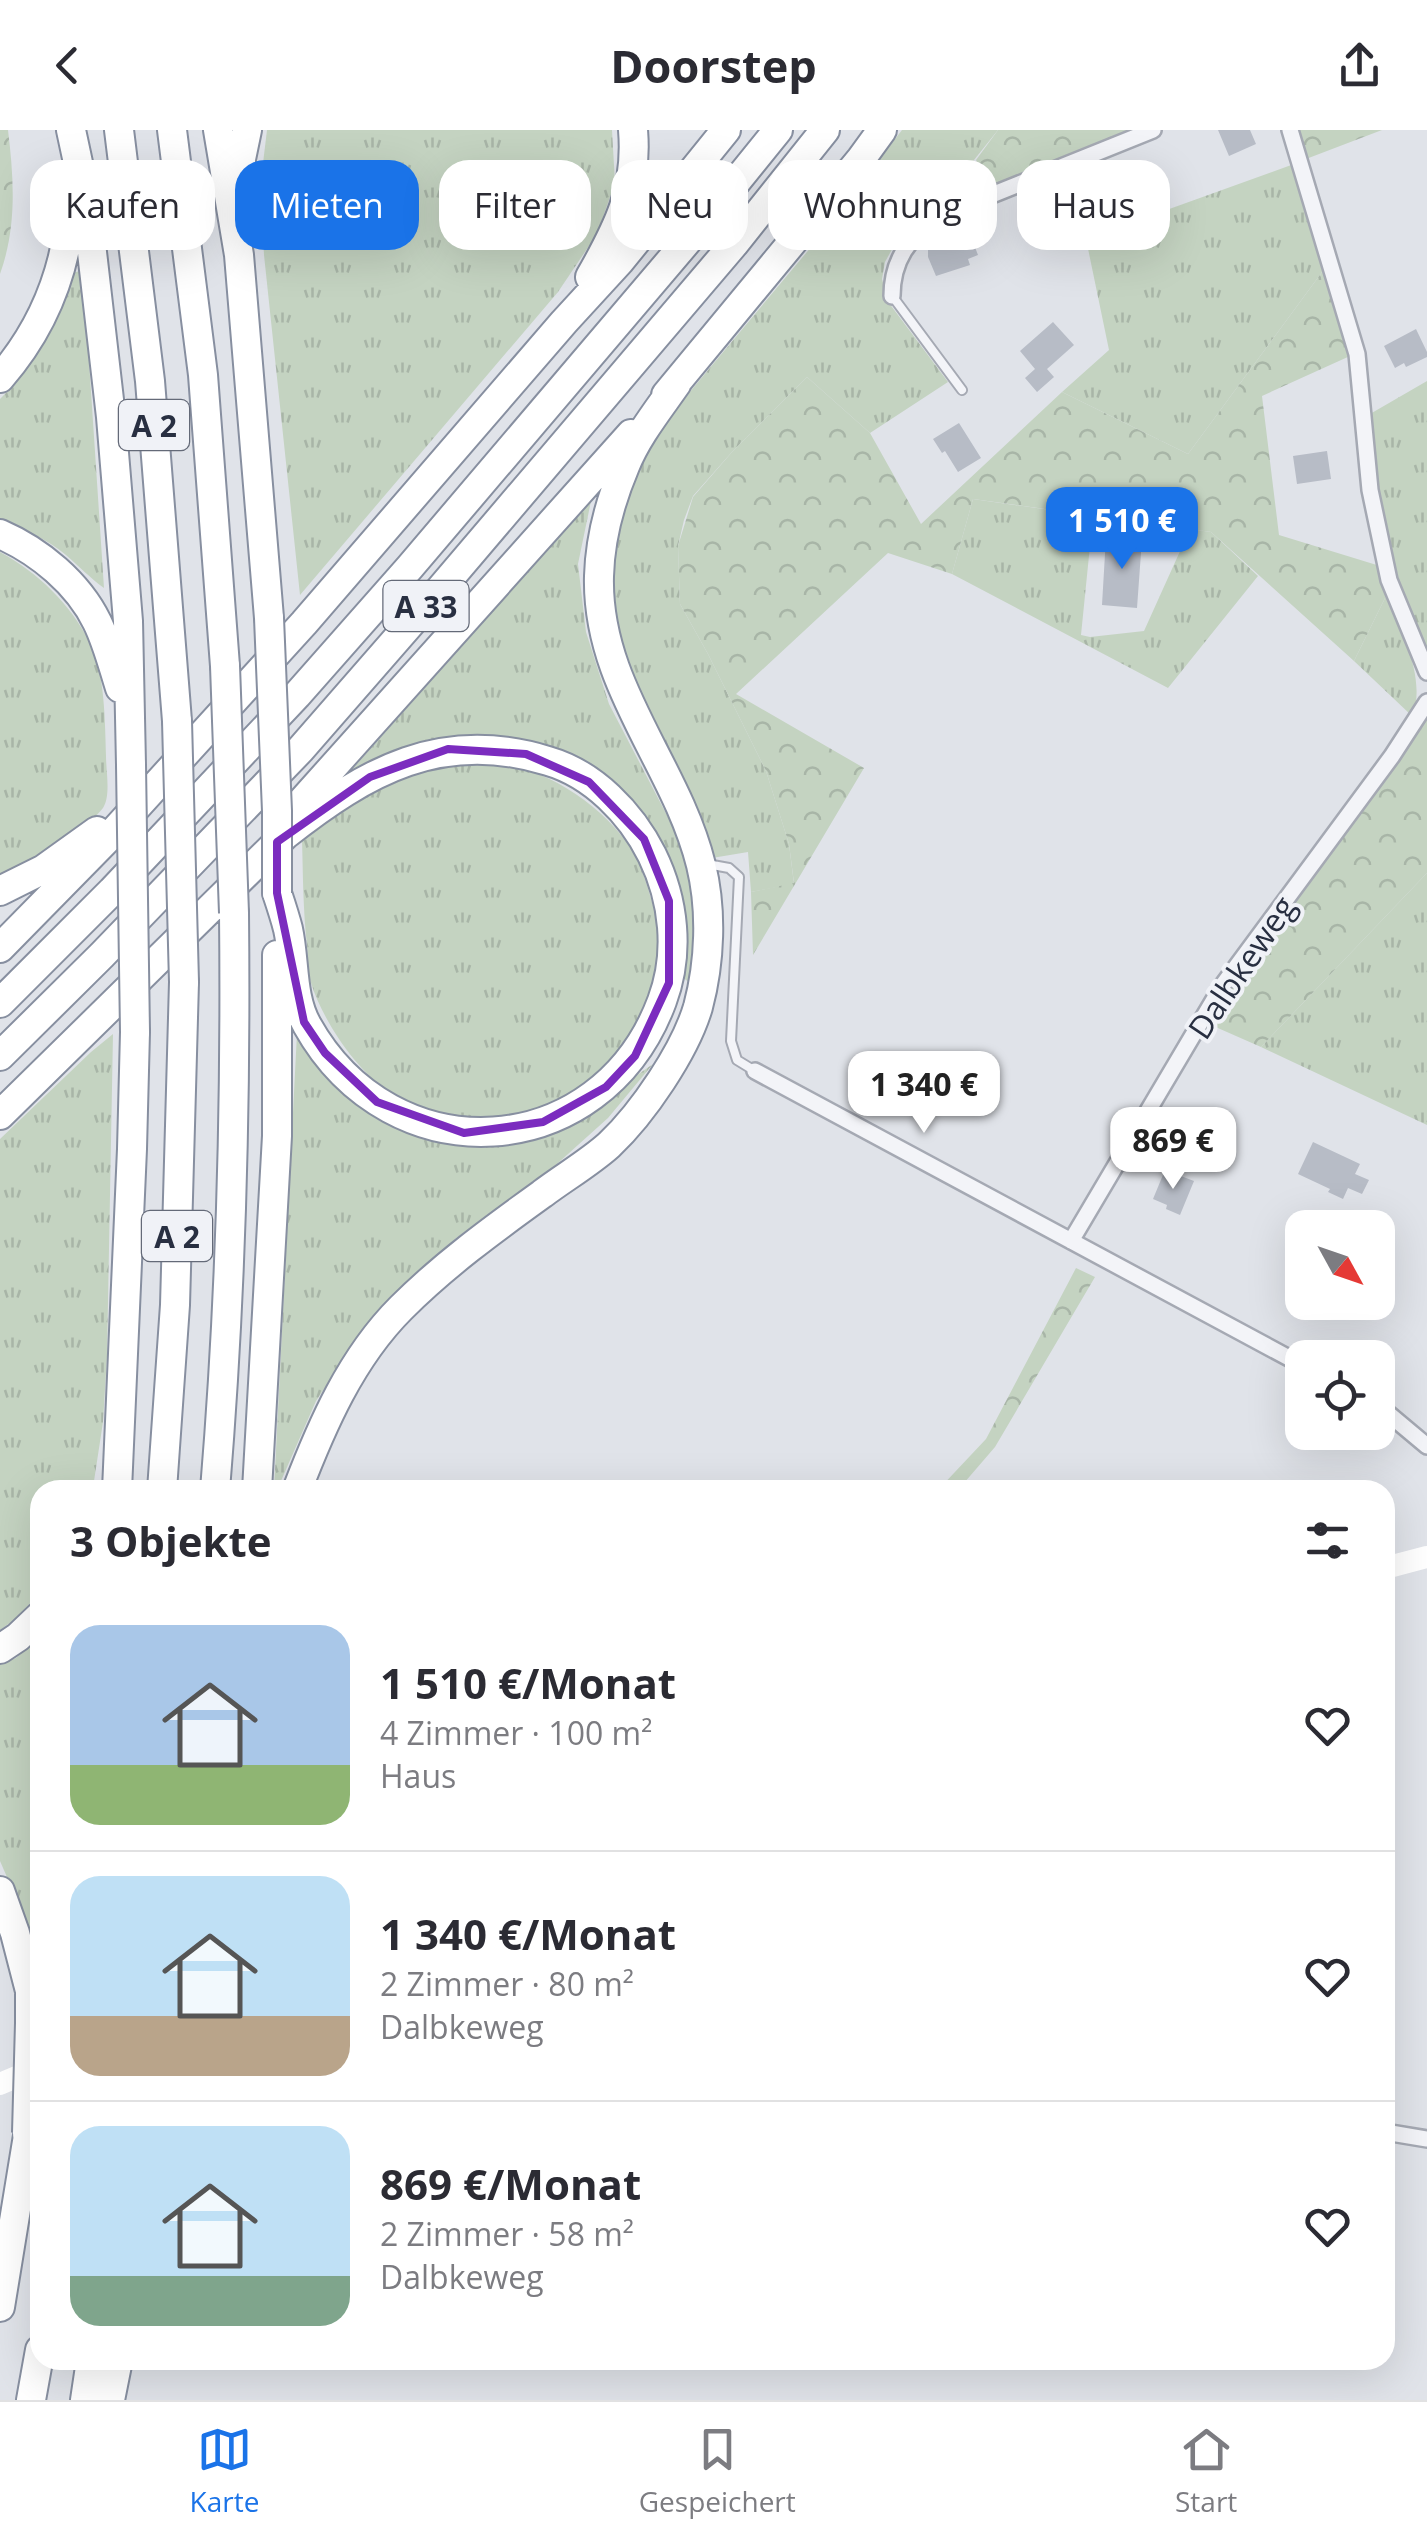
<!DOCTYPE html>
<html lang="de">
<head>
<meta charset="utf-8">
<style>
	:root { --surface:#fff; --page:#f2f2f3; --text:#2b2b33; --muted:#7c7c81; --line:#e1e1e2; --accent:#1a73e8 }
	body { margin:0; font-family:"Open Sans",sans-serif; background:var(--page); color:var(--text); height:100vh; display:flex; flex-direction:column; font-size:38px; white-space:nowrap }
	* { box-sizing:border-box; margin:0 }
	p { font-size:32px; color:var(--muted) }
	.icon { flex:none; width:55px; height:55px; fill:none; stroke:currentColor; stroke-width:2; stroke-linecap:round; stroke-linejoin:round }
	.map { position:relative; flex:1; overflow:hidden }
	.drawer { position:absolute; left:30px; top:1350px; width:1365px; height:890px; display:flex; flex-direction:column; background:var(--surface); border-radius:30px; box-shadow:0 10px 40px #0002 }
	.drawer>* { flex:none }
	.top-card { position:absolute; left:30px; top:30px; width:1368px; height:90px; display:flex; gap:20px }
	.needle { width:65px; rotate:130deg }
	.fabs { position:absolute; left:1285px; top:1080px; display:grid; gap:20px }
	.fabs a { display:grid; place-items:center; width:110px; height:110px; border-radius:20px; background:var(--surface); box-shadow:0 10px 40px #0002; font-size:50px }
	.price { position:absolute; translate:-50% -85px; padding:0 22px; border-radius:20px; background:#fff; color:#222; font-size:32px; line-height:65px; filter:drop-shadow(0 2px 5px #0008) }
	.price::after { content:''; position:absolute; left:50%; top:60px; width:30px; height:22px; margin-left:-15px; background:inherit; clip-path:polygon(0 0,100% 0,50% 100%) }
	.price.selected { background:var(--accent); color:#fff }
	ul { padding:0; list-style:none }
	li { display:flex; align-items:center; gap:30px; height:250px; padding:0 40px }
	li+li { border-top:2px solid var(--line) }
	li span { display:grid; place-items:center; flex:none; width:280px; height:200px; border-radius:30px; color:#555 }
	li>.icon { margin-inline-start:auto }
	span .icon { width:120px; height:120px; fill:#fffc; stroke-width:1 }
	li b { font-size:42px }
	h2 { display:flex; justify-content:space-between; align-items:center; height:120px; padding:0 40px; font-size:42px }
	.pill { padding:0 35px; border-radius:30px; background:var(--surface); box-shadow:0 10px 40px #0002; font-size:35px; line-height:90px }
	.pill.selected { background:var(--accent); color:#fff }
	header { display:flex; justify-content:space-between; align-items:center; height:130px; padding:0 40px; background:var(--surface); font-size:45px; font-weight:700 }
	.tab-bar { display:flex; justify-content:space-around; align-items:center; height:140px; border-top:2px solid var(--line); background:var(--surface); font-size:28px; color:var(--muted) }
	.tab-bar a { display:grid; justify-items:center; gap:5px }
	.tab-bar .selected { color:var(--accent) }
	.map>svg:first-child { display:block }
	.grass { fill:url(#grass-tufts) }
	.forest { fill:url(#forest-crowns) }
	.building { fill:#b7bcc6 }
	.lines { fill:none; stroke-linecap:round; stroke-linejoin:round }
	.lane-casing { stroke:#a5a9b3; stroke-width:12 }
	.street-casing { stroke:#a5a9b3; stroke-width:20 }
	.highway-casing { stroke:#878fa0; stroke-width:32 }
	.lane { stroke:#f3f4f8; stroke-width:8 }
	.street { stroke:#f3f4f8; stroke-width:15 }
	.secondary { stroke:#fff; stroke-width:22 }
	.highway { stroke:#fff; stroke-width:28 }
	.highway-bridge-casing { stroke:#878fa0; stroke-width:32; stroke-linecap:butt }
	.highway-bridge { stroke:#fff; stroke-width:28 }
	.marked { fill:none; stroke:#7b2cbf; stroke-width:8; stroke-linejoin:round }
	.labels { text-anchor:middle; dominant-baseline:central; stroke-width:8; stroke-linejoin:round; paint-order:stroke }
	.shield { fill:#f0f2f7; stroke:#646a78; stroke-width:2.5 }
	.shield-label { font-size:30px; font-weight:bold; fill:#282f41 }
	.street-label { font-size:32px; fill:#282f41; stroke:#f0f2f7 }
</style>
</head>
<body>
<header><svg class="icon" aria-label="back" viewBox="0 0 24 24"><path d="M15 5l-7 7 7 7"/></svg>Doorstep<svg class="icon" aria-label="share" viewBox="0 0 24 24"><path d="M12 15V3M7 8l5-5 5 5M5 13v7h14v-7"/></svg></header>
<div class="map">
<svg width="1427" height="2270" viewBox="0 0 1427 2270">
	<defs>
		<pattern id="grass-tufts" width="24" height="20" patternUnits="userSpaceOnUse" patternTransform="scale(2.5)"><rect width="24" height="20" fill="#c4d3c1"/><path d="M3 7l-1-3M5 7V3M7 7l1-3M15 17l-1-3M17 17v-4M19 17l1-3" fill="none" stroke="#a8b5a7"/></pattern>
		<pattern id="forest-crowns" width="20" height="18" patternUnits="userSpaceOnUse" patternTransform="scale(2.5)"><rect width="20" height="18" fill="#c4d3c1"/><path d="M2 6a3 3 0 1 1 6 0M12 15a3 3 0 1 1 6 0" fill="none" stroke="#a8b5a7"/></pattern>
	</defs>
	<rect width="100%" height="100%" fill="#e0e3e9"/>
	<!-- grass -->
	<path class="grass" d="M267,0H612L615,53L597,104L558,162L300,465L264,125L260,58Z
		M902,0H998L946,65L900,105L885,132L882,149L889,173L948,252L870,303L807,247L732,322L693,366L684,390L678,416L680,474L708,524L766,641L789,714L794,754L751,762L748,722L712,728L679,640L626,537L613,470L615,416L624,370L641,330L664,296L693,258L827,98Z
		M1294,34L1325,138L1188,324L1062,262L1109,220L1086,109Z
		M83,140L104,458C90,448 79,436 66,425C47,409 23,399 0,389V269C37,233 54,190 73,143Z
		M1427,251V521L1401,459L1377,361L1370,284Z
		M973,369L1093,386L1081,505L1090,507L1144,501L1190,399L1211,402L1258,446L1168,558L952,444Z
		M591,371L578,434L586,502L609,574L671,693L697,766L696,817L690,853L682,847L685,796L670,732L643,688L591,637L545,616L508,608L465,609L417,613L348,644Z
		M0,422C38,443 70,473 90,513C105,541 105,594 106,626C106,641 111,666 103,678C89,697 23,738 0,744Z
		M1386,466C1402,499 1427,552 1412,586L1354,531Z
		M470,634C487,635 507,634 523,639C568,651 624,694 641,738C651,766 661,797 659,827C651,917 564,996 474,994C462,994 449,986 438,982C423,976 403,971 389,962C356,940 323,891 311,853C307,841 308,827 307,815C303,780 303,745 302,709C334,680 380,649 424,640C439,637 455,636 470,634Z
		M1427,743V995L1261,917Z
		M297,903L324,943L349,969L380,991L412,1004L460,1016L502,1014L567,994L653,934L608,988L538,1051L456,1108L393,1168L356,1211L316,1271L277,1360H274Z
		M113,904L107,1226L103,1292L94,1351L91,1360H40V1463L14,1490L0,1500V1009L91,922Z
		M40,1506V1839L36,1814L0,1731V1535L16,1528Z"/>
	<!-- forest -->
	<path class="forest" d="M0,0H8C14,49 17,97 0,144Z
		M998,0H1129L989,58L976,30Z
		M1297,0H1382L1306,29Z
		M1325,138L1350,226L1262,266L1279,405L1380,436L1386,466L1354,531L1211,402L973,369L952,444L888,423L736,564L864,638L753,825L751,762L794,753L789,714L766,641L708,524L680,474L678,416L693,367L732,322L807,247L870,303L921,394L1062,262L1188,324Z
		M1427,582V743L1261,917L1211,895L1236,850Z
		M1076,1138L1095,1147L995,1317L958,1360H938L986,1309Z"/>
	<!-- building -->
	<path class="building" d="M1218,0H1250L1256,14L1229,26Z
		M1126,49L1138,80L1110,90L1105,77L1059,98L1048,73L1078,60L1080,65Z
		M970,104L978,125L968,129L970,135L936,146L928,127V120Z
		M1053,192L1074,215L1047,239L1054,247L1037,262L1025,248L1035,239L1020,221Z
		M1416,199L1427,222V227L1406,237L1404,233L1395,238L1384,216Z
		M959,293L981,328L958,342L945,321L942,323L933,309Z
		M1327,321L1331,349L1297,354L1293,326Z
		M1106,407L1142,409L1137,478L1102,475Z
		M1313,1012L1360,1034L1355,1044L1369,1050L1362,1064L1348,1058L1343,1069L1328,1062L1330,1059L1298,1044Z
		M1165,1040L1194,1051L1180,1085L1166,1079L1167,1075L1153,1069Z"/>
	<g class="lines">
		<!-- lane casing -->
		<g class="lane-casing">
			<path id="lane" d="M893,167L962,260
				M707,734L729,738L739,747L731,911L737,930L755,941"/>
		</g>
		<!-- street casing -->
		<g class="street-casing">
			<path id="street" d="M1290,0L1357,224L1370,360L1389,450L1427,542
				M892,166C892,130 909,108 937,87L1153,0
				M755,941L1302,1235
				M1071,1111L1222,856L1392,626L1427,572
				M1378,1275L1427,1316
				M1385,2002L1427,2009"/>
		</g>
		<!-- highway casing -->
		<g class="highway-casing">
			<path id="highway" d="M71,0L86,70L111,287L128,491L131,635
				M119,0L150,251L177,591
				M172,0L203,245L225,536
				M218,0L239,125L269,488
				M240,64L241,29L247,0
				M590,147C618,98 638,59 633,0
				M0,248C48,193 71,127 72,54
				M666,265L861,29L882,0
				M0,404C39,421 78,453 97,492C107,512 113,536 120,558
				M289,686L631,304
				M0,761L44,739L97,701
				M0,818L109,707L304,493L564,192L620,131L726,0
				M0,873L112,761L297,565L410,437L706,89L778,0
				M0,926L102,825L300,620L437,463L734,114L825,0
				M0,985L285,705C366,641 442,598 548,631C593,644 631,683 652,725C674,770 680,823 662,871C601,1035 392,1047 307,895C291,867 295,830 288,799C285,787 281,775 277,763
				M117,1360L132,1019L135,902
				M162,1360L175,1175L184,852
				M215,1360C231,1168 236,975 234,783
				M257,1360L277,1006V825
				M297,1360C322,1295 351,1228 401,1178C444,1135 492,1100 542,1064C563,1048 589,1033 609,1015C643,983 685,921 698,877C710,832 712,780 701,735C676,634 596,556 599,446C600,409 611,369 625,336C637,306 659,279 677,253
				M0,1519L18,1507L40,1486
				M0,1761L15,1803L30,1861V1893
				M0,2177L32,1981
				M31,2270L40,2220
				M85,2270L91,2230
				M110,2270L118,2230"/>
		</g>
		<!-- lane -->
		<use href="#lane" class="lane"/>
		<!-- street -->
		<use href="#street" class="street"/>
		<!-- secondary -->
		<path class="secondary" d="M1385,1438L1427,1427
			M0,1954L40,1937"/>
		<!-- highway -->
		<use href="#highway" class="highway"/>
		<!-- highway-bridge casing -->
		<g class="highway-bridge-casing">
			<path id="highway-bridge" d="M269,488L277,681V763
				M225,536L234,783
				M177,591L184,852
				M131,635L135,902
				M27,2003L30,1893"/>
		</g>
		<!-- highway-bridge -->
		<use href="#highway-bridge" class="highway-bridge"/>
	</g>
	<!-- marked area -->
	<path class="marked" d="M448,619L526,624L589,652L644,709L669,771V853L635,926L606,957L543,992L464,1003L377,972L325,923L304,892L277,763V712L370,647Z"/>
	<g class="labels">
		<!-- shield labels -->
		<g class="shield">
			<rect x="119" y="270" width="70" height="50" rx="8"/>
			<rect x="383.5" y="451" width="85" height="50" rx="8"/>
			<rect x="142" y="1081" width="70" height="50" rx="8"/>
		</g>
		<g class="shield-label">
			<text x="154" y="295">A 2</text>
			<text x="426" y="476">A 33</text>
			<text x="177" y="1106">A 2</text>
		</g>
		<!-- street labels -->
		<g class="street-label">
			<text transform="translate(1241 837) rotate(-56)">Dalbkeweg</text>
		</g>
	</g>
</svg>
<div class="fabs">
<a><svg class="needle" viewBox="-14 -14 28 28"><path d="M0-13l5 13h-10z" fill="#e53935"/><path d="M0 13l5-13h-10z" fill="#7c7c81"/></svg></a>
<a><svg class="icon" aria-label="locate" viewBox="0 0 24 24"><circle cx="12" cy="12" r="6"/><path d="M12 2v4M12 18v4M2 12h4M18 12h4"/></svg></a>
</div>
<b class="price selected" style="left:1122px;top:442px">1 510 €</b>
<b class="price" style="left:924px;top:1006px">1 340 €</b>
<b class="price" style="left:1173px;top:1062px">869 €</b>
<div class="top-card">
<a class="pill">Kaufen</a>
<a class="pill selected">Mieten</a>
<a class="pill">Filter</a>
<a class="pill">Neu</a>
<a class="pill">Wohnung</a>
<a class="pill">Haus</a>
</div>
<section class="drawer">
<h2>3 Objekte<svg class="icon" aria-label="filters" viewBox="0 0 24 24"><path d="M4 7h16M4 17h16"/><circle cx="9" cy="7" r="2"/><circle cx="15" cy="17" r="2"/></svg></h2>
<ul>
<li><span style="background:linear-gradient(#a9c7e8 70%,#8fb573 0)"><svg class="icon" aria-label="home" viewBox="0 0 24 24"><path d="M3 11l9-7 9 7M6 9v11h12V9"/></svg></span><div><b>1 510 €/Monat</b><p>4 Zimmer · 100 m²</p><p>Haus</p></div><svg class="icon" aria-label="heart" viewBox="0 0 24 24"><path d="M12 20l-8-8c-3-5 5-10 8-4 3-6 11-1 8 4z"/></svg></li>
<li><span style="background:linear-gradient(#bfe0f5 70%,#b9a48a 0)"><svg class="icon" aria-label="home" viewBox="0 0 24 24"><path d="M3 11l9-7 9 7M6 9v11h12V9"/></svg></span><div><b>1 340 €/Monat</b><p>2 Zimmer · 80 m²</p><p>Dalbkeweg</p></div><svg class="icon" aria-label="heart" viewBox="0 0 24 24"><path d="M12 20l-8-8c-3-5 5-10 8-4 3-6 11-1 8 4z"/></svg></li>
<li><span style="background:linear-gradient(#bfe0f5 75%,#7fa58c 0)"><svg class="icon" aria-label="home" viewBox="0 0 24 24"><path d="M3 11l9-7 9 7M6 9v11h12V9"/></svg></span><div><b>869 €/Monat</b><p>2 Zimmer · 58 m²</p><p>Dalbkeweg</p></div><svg class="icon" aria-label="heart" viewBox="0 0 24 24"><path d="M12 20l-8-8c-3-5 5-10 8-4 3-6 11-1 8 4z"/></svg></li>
</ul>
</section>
</div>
<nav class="tab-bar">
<a class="selected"><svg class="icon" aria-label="map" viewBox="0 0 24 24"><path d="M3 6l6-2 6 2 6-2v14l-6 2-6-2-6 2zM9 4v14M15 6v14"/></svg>Karte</a>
<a><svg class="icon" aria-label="saved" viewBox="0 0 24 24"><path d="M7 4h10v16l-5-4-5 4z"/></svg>Gespeichert</a>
<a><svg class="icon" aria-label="home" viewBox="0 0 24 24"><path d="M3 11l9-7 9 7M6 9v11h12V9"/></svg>Start</a>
</nav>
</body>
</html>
